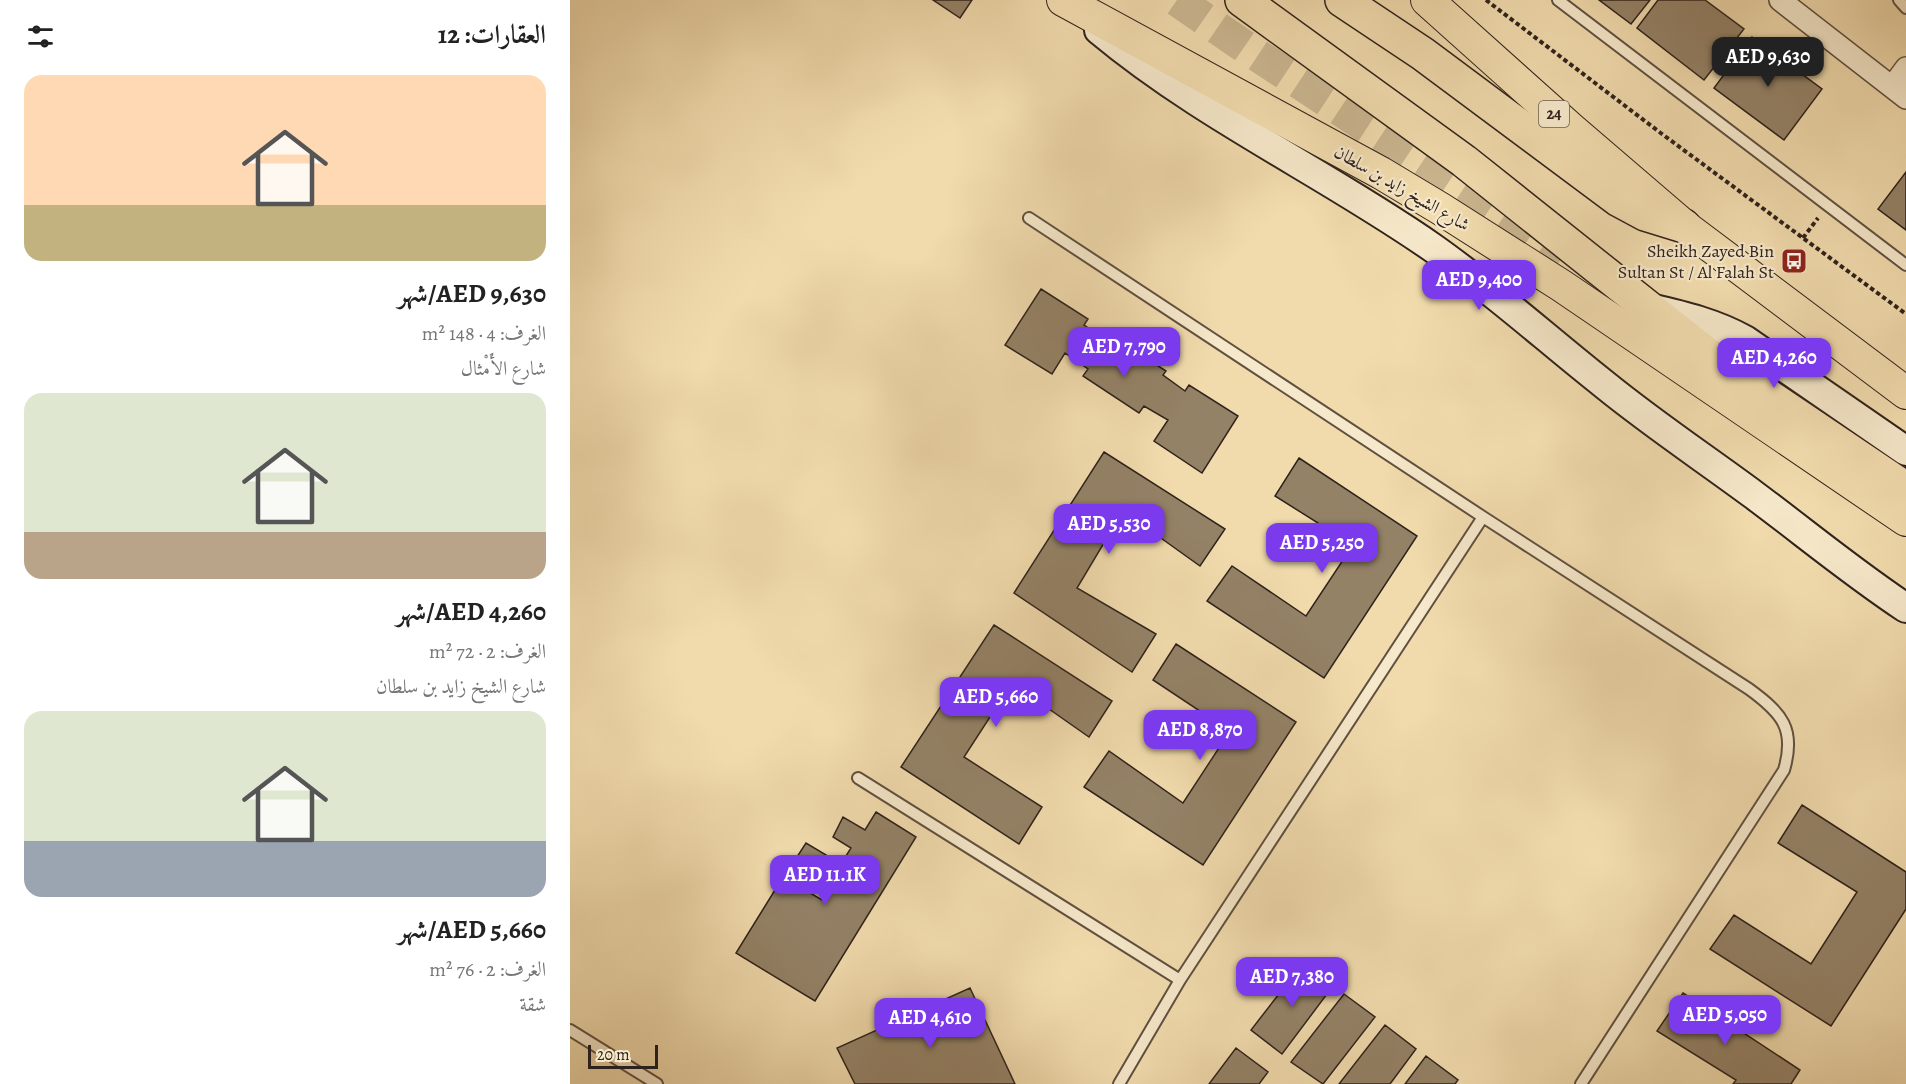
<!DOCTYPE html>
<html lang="ar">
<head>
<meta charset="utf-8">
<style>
	:root { --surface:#fff; --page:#f6f6f6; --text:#222; --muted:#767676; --accent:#7c3aed }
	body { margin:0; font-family:Alegreya,Amiri,serif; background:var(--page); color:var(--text); direction:rtl; height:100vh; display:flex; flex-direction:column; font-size:22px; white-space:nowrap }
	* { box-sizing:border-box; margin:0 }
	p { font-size:20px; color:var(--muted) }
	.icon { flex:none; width:33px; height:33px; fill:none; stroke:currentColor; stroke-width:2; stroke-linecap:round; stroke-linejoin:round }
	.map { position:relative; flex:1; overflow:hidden; direction:ltr }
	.side { display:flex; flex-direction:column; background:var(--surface); width:570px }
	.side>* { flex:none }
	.scale { position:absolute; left:18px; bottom:15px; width:70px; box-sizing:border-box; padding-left:6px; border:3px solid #2f221c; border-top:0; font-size:16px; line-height:21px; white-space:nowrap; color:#2f221c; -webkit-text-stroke:4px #f6e8ca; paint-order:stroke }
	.price { position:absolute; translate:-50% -51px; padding:0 14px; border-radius:12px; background:var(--accent); color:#fff; font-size:20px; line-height:39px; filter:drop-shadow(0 2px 3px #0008) }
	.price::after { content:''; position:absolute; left:50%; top:36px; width:18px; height:14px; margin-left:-9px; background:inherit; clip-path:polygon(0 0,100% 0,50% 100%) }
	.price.active { background:#222; color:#fff }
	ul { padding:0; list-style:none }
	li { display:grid; align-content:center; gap:12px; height:318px; padding:0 24px }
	li span { display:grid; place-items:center; height:186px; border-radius:18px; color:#555 }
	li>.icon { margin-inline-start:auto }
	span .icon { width:108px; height:108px; fill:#fffc; stroke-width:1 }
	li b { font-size:26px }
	h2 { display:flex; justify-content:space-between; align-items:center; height:72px; padding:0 24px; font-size:26px }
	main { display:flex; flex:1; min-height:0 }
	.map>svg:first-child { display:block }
	.building { fill:#948267; stroke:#2f221c; stroke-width:1.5 }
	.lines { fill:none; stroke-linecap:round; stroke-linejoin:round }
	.trunk-tunnel { stroke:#cab690; stroke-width:33; stroke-dasharray:33 16; stroke-linecap:butt }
	.service-casing { stroke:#605040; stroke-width:14 }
	.minor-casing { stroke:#605040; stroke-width:24 }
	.secondary-casing { stroke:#2f221c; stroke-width:32 }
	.primary-casing { stroke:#2f221c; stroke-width:34 }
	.trunk-casing { stroke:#2f221c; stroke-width:36 }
	.path { stroke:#2f221c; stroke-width:4; stroke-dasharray:4.5 3; stroke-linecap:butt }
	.service { stroke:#f6e8ca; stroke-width:10 }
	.minor { stroke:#f6e8ca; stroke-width:21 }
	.secondary { stroke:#f6e8ca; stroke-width:28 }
	.primary { stroke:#f1dbad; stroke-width:32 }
	.trunk { stroke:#f1dbad; stroke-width:33 }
	.labels { text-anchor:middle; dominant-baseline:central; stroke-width:4.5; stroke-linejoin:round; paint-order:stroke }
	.shield { fill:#f6e8ca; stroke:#6b5d50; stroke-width:1.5 }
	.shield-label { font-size:16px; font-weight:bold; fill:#2f221c }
	.street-label { font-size:18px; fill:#2f221c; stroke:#f6e8ca }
	.poi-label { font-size:18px; fill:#2f221c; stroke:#f6e8ca; text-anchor:end }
</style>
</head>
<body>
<main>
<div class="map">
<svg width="1336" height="1084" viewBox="0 0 1336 1084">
	<rect width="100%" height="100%" fill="#f1dbad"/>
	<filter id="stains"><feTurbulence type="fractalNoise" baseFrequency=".00333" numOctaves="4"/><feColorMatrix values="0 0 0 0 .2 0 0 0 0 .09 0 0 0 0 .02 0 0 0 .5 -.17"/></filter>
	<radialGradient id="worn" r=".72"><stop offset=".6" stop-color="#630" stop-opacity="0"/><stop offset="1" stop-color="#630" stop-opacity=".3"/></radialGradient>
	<!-- building -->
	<path class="building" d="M363,0H402L390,18Z
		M1029,0H1080L1061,24Z
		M1088,0H1135L1174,29L1134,80L1067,28Z
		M1182,37L1252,89L1214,140L1144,88Z
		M1336,172V230L1308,209Z
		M471,289L518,319L514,325L538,341L541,335L596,371L593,375L615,391L619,385L668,416L632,473L584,441L598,420L574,406L569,413L513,376L518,369L495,353L482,374L435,345Z
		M534,452L655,529L630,566L553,511L507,588L586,634L562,672L444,593Z
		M729,458L847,536L754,678L637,601L662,566L736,616L783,545L705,496Z
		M424,625L542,701L519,737L442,683L394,757L472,807L449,844L331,767Z
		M606,644L726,722L633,865L514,787L539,751L613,803L660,731L583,680Z
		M1232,805L1336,872V909L1261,1026L1140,949L1164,915L1241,964L1287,892L1208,843Z
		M306,812L346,837L245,1001L166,953L213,877L252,900L260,886L223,863L236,843L271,864L281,848L263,837L273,817L295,830Z
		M733,963L763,986L712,1054L681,1030Z
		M400,988L445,1084H285L267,1048Z
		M1113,993L1230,1070L1221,1084H1163L1166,1080L1087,1031Z
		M774,994L805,1017L753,1084L721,1062Z
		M815,1025L846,1049L820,1084H769Z
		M666,1048L698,1072L689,1084H639Z
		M856,1056L888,1080L885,1084H835Z"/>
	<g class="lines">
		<!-- trunk-tunnel -->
		<path class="trunk-tunnel" d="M607,0L675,47L993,256"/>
		<!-- service casing -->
		<g class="service-casing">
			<path id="service" d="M988,0L1336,265
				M1329,0L1336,8
				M459,218L913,517L1179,689C1212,713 1226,729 1214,770L1011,1084
				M288,778L610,980
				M0,1030L87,1084
				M549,1084L610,980L913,517"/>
		</g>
		<!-- minor casing -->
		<g class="minor-casing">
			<path id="minor" d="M1210,0L1336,98
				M1322,87L1336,68"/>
		</g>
		<!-- secondary casing -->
		<g class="secondary-casing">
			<path id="secondary" d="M529,30C632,116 754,172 863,248C924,291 978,340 1035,385C1083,424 1134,458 1184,495C1235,533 1283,573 1336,608
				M1080,308C1114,316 1144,323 1175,340L1336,451"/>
		</g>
		<!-- primary casing -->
		<g class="primary-casing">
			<path id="primary" d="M493,0L811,173L871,209L992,286L1336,520
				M857,0L1001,129L1114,226L1336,393"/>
		</g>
		<!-- trunk casing -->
		<g class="trunk-casing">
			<path id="trunk" d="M672,0L894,161L1139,356L1336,489
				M772,0L853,54L1049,200L1075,214L1114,226"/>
		</g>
		<!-- path -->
		<path class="path" d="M916,0L1092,134L1336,314
			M1233,238L1248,218"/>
		<!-- service -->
		<use href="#service" class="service"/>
		<!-- minor -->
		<use href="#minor" class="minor"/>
		<!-- secondary -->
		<use href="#secondary" class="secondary"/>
		<!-- primary -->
		<use href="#primary" class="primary"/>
		<!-- trunk -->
		<use href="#trunk" class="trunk"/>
	</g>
	<!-- icons -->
	<defs>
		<g id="bus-square" transform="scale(1.35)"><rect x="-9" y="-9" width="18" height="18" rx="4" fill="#8f2418" stroke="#f6e8ca"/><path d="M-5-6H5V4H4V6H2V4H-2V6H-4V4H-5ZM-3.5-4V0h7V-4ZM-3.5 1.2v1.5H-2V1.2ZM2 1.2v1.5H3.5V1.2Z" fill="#fff"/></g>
	</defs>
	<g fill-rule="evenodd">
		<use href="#bus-square" x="1224" y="261"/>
	</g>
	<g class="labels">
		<!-- shield labels -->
		<rect class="shield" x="969" y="101" width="30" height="26" rx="4.5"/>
		<g class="shield-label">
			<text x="984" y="114">24</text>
		</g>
		<!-- street labels -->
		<g class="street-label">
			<text transform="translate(832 188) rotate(30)">شارع الشيخ زايد بن سلطان</text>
		</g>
		<!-- poi labels -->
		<g class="poi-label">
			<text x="1204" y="251">Sheikh Zayed Bin<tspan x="1204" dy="21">Sultan St / Al Falah St</tspan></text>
		</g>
	</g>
	<rect width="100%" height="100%" filter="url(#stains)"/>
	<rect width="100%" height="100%" fill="url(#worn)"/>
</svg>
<div class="scale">20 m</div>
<b class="price active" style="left:1198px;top:88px">AED 9,630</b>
<b class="price" style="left:909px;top:311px">AED 9,400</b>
<b class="price" style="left:554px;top:378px">AED 7,790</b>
<b class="price" style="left:1204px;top:389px">AED 4,260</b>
<b class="price" style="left:539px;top:555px">AED 5,530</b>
<b class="price" style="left:752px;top:574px">AED 5,250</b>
<b class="price" style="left:426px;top:728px">AED 5,660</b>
<b class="price" style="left:630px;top:761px">AED 8,870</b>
<b class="price" style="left:255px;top:906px">AED 11.1K</b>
<b class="price" style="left:722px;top:1008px">AED 7,380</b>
<b class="price" style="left:1155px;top:1046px">AED 5,050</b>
<b class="price" style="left:360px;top:1049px">AED 4,610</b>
</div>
<section class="side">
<h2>العقارات: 12<svg class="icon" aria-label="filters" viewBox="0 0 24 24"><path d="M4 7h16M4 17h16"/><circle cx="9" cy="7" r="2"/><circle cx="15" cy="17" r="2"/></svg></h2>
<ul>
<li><span style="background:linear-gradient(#ffd9b3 70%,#c2b280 0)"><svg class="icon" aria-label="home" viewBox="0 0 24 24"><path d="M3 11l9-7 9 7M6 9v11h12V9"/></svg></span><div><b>AED 9,630/شهر</b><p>الغرف: 4 · 148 m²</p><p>شارع الأَمْثال</p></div></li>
<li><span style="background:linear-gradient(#dfe7d0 75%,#b9a48a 0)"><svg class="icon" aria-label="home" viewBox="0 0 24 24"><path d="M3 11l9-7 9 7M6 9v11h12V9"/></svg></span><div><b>AED 4,260/شهر</b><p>الغرف: 2 · 72 m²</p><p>شارع الشيخ زايد بن سلطان</p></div></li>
<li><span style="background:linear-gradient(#dfe7d0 70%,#9aa5b1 0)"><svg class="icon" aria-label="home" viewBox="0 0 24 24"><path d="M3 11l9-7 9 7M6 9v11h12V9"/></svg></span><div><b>AED 5,660/شهر</b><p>الغرف: 2 · 76 m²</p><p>شقة</p></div></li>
</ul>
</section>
</main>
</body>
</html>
